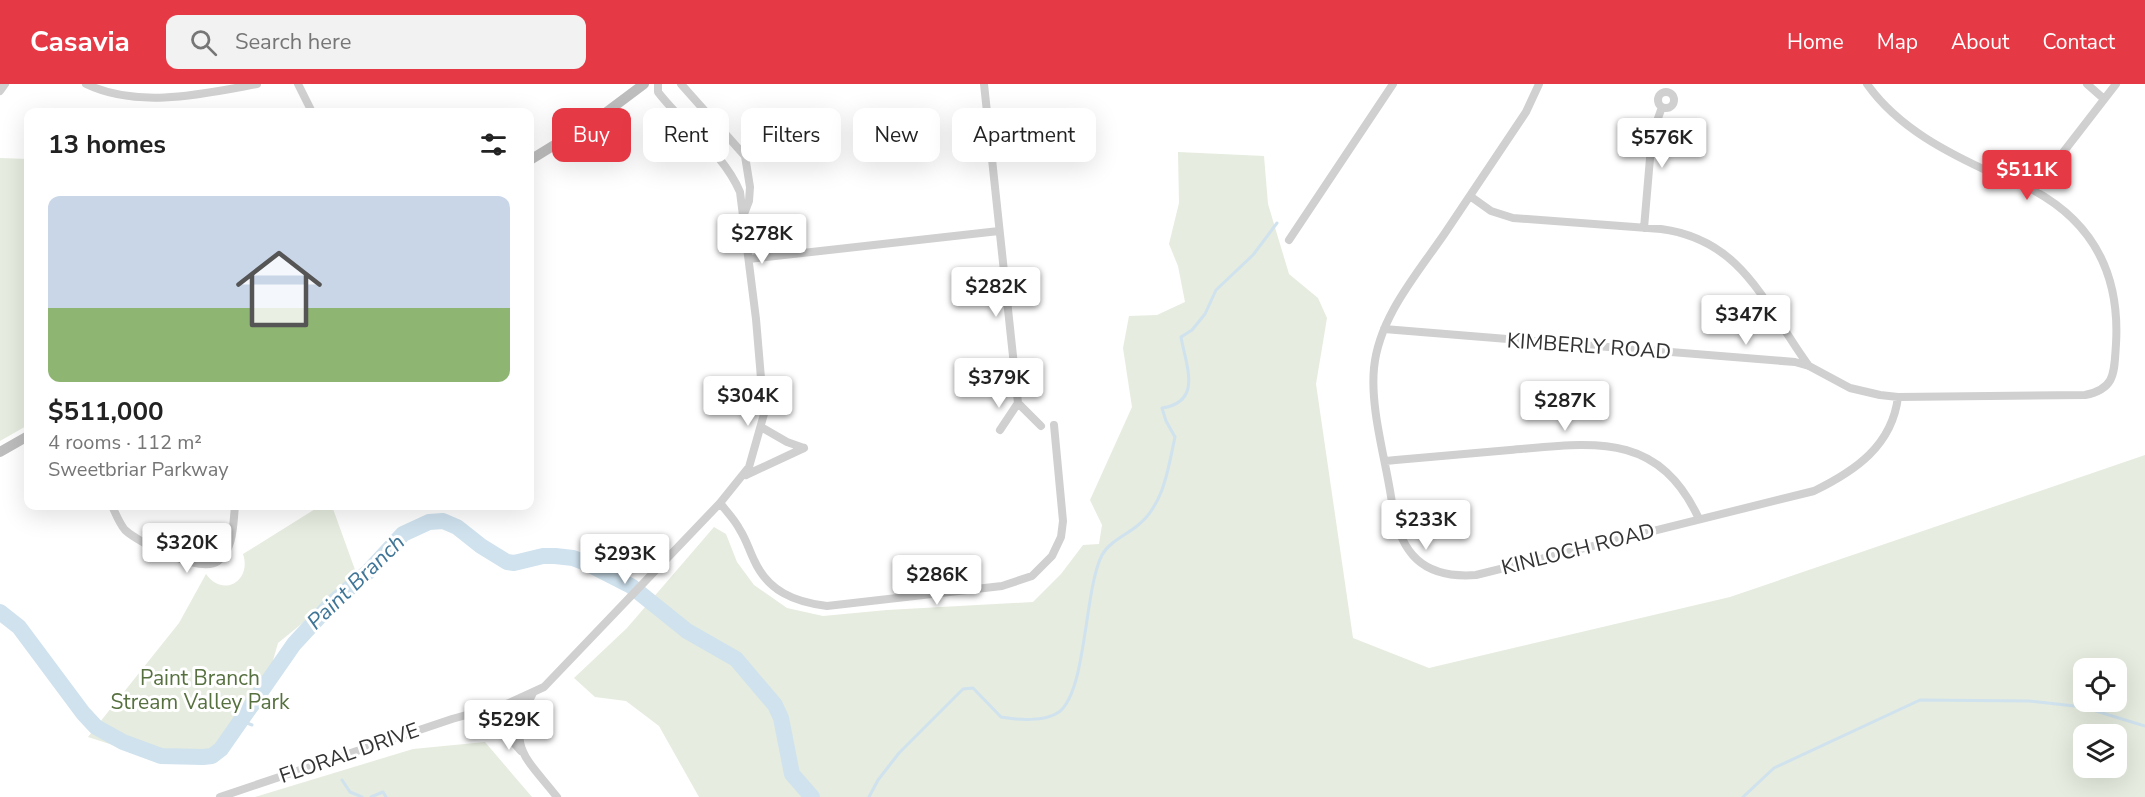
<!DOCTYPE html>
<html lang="en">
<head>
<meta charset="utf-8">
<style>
	:root { --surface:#fff; --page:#f2f2f2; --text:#222; --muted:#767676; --accent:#e63946 }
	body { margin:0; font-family:"Nunito Sans",sans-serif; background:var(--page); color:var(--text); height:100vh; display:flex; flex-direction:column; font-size:22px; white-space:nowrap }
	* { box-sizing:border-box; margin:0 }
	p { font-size:20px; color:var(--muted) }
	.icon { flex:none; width:33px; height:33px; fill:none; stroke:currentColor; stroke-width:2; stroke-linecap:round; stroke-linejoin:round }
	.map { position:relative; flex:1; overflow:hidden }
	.drawer { position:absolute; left:24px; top:24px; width:510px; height:402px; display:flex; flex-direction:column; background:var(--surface); border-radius:12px; box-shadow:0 6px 24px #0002 }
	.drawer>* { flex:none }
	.banner { position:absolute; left:552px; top:24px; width:570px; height:54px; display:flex; gap:12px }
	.fabs { position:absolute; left:2073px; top:574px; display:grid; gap:12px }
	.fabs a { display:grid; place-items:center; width:54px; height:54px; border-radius:12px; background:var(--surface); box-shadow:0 6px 24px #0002; font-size:30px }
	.price { position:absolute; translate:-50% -51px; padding:0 14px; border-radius:6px; background:#fff; color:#222; font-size:20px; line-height:39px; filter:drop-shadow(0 2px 3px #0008) }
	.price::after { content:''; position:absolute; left:50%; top:36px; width:18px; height:14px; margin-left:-9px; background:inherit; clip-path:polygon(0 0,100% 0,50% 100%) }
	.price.selected { background:var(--accent); color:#fff }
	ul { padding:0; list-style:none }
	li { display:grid; align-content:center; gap:12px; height:318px; padding:0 24px }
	li span { display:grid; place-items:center; height:186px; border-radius:12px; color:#555 }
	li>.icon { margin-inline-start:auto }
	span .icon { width:108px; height:108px; fill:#fffc; stroke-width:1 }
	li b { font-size:26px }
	h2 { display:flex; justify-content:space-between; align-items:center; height:72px; padding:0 24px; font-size:26px }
	.chip { padding:0 21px; border-radius:12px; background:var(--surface); box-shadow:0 6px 24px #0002; font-size:21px; line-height:54px }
	.chip.selected { background:var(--accent); color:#fff }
	header { display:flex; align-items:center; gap:36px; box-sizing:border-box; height:84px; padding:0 30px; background:var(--accent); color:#fff }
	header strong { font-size:28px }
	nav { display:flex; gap:33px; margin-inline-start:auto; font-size:21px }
	.search { width:420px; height:54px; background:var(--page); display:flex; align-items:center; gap:15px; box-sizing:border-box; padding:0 21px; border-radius:12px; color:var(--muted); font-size:22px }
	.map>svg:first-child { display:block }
	.green { fill:#e6ecdf; fill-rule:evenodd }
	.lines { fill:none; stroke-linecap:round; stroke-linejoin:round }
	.stream { stroke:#cfe2ee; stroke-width:3 }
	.river { stroke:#cfe2ee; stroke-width:16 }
	.minor { stroke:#d0d0d0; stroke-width:8 }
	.secondary { stroke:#bdbdbd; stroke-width:10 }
	.labels { text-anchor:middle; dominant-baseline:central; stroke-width:6; stroke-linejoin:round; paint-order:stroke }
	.street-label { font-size:21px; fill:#333; stroke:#fff }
	.park-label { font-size:21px; fill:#56703f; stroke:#fff }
	.water-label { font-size:22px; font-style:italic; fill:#3f7597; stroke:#fff }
</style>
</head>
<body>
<header>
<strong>Casavia</strong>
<div class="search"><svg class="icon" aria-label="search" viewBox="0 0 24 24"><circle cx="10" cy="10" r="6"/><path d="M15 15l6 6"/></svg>Search here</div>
<nav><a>Home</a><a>Map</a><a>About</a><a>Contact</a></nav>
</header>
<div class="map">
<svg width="2145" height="713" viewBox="0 0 2145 713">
	<rect width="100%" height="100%" fill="#fff"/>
	<!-- green -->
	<path class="green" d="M1178,68L1264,72L1268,120L1289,190L1318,214L1327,234L1316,300L1353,554L1429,584L1730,513L2145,371V713H699L659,642L626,617L595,613L574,594L627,544L714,443L726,450L737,478L754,501L787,524L823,532L887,526L1033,518L1061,490L1083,461L1099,460L1102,441L1090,416L1132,323L1123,264L1129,232L1157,231L1185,218L1178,182L1169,160L1179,119ZM2084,585H2116V618H2084ZM2084,651H2116V684H2084Z
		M0,74L28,75V341L0,357Z
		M320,422H332L358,494L278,559L259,625L229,662L159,676L88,653L179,539L206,490C223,514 252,497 243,470Z
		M485,658L532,713H255L413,665Z"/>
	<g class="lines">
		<!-- stream -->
		<path class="stream" d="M242,637L252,641
			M342,696L350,708L362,713
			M371,713L383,708L386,713
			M869,713L878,696L899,669L963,605L973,604L1001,633C1017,636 1045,638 1059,628C1087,606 1084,506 1102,471C1109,458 1126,451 1137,442C1164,421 1168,385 1175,353L1166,337L1162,324C1203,318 1186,282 1181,253L1192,246L1205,230L1216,206L1253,171L1277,139
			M1743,713L1774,684L1920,616L2029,617L2083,623L2145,642"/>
		<!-- river -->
		<path class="river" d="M0,528L19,543L83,629L96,643L123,658L161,672L203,673L212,672L221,665L294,560L331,520L368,488L403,450L429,438L443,437L457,443L481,462L507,478L514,479L543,472H555L573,474L586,479L631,502L687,547L736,575L775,621L781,634L792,690L812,713"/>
		<!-- minor -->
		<path class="minor" d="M86,0C138,25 203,10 257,0
			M298,0L312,28
			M681,0L745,72L750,103L749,117L744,130
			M984,0L1018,319L1041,342
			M1539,0L1526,28C1499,68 1472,108 1445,149C1417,190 1379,233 1374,284C1370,326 1386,376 1392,419C1400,469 1422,495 1476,491L1814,407C1855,387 1892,362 1898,313
			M2087,0L2104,15
			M0,7L5,0
			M1658 16a8 8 0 1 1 16 0a8 8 0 1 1-16 0Z
			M2034,106L2116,0
			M1470,112L1491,127L1513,134L1661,145C1744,156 1765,222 1809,282
			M1644,144L1652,51L1662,23
			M1289,156L1393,0
			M749,175L999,147
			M1384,245L1795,278L1809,282L1850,304L1880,311L1898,313L2085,311C2116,305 2114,288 2116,260C2120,192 2094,139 2033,106C2022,100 2008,96 1996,91C1948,69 1898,44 1867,0
			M761,343L787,358L804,364
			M1000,346L1018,319
			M1386,377C1427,373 1468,370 1510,366C1592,359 1658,346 1699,435
			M746,391L804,364
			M720,419C727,428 735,436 740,446C746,455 749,466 754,476C768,507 794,518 827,522L1002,502L1032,492L1052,472L1061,453L1063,437L1054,341
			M112,422C116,430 119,439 125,446C139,459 201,490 218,477C234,465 233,440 235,422
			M533,609C505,663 524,671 557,713
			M477,628L496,639L521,667
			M220,713L452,635L509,619L544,603L720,419L749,383L764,330L756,235L740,108C723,68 684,42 658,8V0"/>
		<!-- secondary -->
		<path class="secondary" d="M530,76L600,33L644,0
			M0,368L28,352"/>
	</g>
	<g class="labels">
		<!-- street labels -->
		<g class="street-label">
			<text transform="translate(1589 262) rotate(4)">KIMBERLY ROAD</text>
			<text transform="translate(1578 465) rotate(-14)">KINLOCH ROAD</text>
			<text transform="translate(349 669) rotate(-19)">FLORAL DRIVE</text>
		</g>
		<!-- park labels -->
		<g class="park-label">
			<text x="200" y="594">Paint Branch<tspan x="200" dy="24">Stream Valley Park</tspan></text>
		</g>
		<!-- water labels -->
		<g class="water-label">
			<text transform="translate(356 498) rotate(-44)">Paint Branch</text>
		</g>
	</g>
</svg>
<div class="fabs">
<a><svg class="icon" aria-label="locate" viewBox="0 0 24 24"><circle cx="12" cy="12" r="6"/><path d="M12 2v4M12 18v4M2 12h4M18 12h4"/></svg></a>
<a><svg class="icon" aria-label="layers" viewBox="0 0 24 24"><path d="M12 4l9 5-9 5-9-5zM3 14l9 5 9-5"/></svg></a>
</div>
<b class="price" style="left:1662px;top:85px">$576K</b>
<b class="price selected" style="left:2027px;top:117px">$511K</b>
<b class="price" style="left:762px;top:181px">$278K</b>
<b class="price" style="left:996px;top:234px">$282K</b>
<b class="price" style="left:1746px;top:262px">$347K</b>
<b class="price" style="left:999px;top:325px">$379K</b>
<b class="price" style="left:748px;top:343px">$304K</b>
<b class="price" style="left:1565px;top:348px">$287K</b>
<b class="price" style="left:1426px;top:467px">$233K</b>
<b class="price" style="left:187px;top:490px">$320K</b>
<b class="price" style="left:625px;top:501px">$293K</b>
<b class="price" style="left:937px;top:522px">$286K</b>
<b class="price" style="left:509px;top:667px">$529K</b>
<div class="banner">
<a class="chip selected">Buy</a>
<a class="chip">Rent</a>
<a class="chip">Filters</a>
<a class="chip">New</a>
<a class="chip">Apartment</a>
</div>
<section class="drawer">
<h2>13 homes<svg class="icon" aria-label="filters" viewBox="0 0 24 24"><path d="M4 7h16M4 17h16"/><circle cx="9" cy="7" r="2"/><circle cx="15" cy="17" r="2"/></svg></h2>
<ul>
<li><span style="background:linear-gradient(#c9d6e8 60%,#8fb573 0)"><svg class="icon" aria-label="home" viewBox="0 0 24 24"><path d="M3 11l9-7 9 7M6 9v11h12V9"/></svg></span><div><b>$511,000</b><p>4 rooms · 112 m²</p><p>Sweetbriar Parkway</p></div></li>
</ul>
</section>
</div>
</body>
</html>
